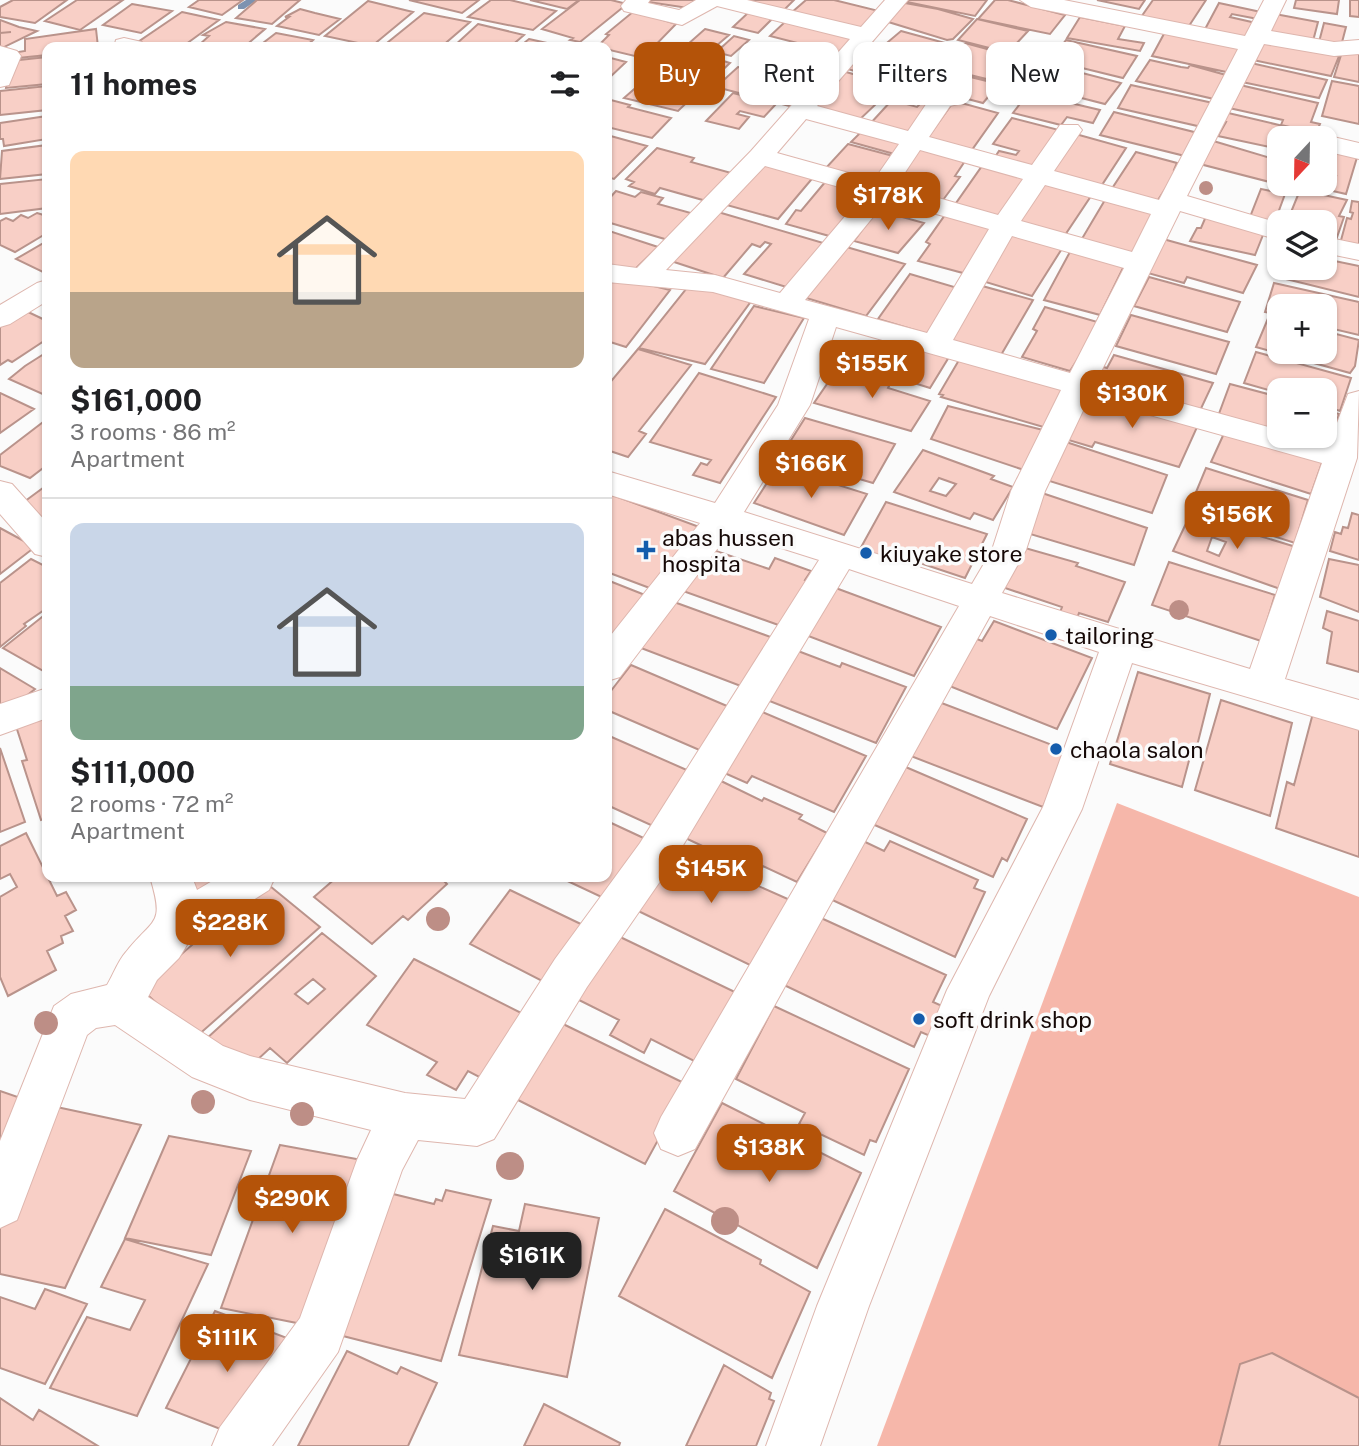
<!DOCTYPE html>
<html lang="en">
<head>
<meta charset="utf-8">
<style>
	:root { --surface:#fff; --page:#f2f2f2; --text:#202124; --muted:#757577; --line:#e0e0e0; --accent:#b45309 }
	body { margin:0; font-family:"Public Sans",sans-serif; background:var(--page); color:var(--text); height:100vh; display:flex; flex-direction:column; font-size:26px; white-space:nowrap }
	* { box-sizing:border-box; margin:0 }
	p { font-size:23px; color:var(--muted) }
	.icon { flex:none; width:38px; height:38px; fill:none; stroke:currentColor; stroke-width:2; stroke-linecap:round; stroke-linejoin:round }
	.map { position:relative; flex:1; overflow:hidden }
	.panel { position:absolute; left:42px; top:42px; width:570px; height:840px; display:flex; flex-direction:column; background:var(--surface); border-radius:14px; box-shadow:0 2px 5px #0004 }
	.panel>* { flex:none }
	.hud { position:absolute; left:634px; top:42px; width:620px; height:63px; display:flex; gap:14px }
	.needle { width:46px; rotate:202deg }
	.tools { position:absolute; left:1267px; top:126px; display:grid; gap:14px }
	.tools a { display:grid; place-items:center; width:70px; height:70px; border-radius:14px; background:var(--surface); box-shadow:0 2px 5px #0004; font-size:35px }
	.price { position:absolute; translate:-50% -60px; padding:0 16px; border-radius:14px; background:var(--accent); color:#fff; font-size:23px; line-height:46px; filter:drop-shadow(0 2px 4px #0008) }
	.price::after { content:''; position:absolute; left:50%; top:42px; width:21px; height:16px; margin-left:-10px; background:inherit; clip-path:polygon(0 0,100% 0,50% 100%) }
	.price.on { background:#222; color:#fff }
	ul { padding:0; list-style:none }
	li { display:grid; align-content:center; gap:14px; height:371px; padding:0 28px }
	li+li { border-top:2px solid var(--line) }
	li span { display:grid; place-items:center; height:217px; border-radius:14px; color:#555 }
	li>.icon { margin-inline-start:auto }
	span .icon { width:126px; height:126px; fill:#fffc; stroke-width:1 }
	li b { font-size:30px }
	h2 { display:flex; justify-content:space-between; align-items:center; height:84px; padding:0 28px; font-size:30px }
	.pill { padding:0 24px; border-radius:14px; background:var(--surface); box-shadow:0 2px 5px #0004; font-size:24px; line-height:63px }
	.pill.on { background:var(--accent); color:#fff }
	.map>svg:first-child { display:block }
	.green { fill:#f6b7aa }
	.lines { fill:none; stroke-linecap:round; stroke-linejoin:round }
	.stream { fill:#7d92b0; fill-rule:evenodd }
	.building { fill:#f8cfc6; stroke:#b9938b; stroke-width:2; fill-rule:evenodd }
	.minor-casing { stroke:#deb6ae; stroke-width:2 }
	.minor { fill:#fff; fill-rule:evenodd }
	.tree { fill:#bd8e86 }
	.poi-dot { fill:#145cac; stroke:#fbfbfb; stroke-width:2.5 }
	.labels { text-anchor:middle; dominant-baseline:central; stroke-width:7; stroke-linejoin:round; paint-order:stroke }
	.poi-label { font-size:23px; fill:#150806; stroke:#fbfbfb; text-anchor:start }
</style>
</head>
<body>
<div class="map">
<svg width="1359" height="1446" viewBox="0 0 1359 1446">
	<rect width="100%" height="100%" fill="#fbfbfb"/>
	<!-- green -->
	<path class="green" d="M1117,803L1359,897V1446H877Z"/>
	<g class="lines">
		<!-- stream -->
		<path class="stream" d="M246,0H257L244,9H238V5Z"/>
	</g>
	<!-- building -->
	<path class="building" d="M13,0H67L35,23L0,17V7Z
		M77,0H123L80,30L45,21Z
		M199,0H243L222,15L189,7Z
		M257,0H300L272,24L236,18Z
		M409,0H479L462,13Z
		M491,0H510L556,11L533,30L468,17Z
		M530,0H579L567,9Z
		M580,0H611L627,4L580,42L570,40L573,38L542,29Z
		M699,0L688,8L642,1L643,0Z
		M735,0H794L783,11Z
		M806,0H834L879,11L865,31L791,13Z
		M909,0H987L975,16L907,2Z
		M995,0H1008L1065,15L1050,34L978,19Z
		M1097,0H1145L1139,9Z
		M1153,0H1206L1187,29L1139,20Z
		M1296,0H1339L1337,14L1294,8Z
		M1350,0H1359V17L1350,16Z
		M368,1L413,12L372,46L325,36Z
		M905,3L938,9L973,19L953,39L947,40L885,21Z
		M1219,3L1261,12L1258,19L1232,14L1230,17L1256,23L1248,38L1203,33Z
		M132,4L172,11L141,33L103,25Z
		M300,9L315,13L340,19L319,35L277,26L289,17H285Z
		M634,11L676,24L643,58L597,47L609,35L606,34Z
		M750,11L775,16L758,33L733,27Z
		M182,12L219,20L182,47L135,44Z
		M424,13L470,22L441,47H382Z
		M1275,14L1318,22L1313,41L1268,33Z
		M1080,17L1125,26L1118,39L1144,43L1140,51L1067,38Z
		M977,19L1028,31L1015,45L1030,49L1026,54L1011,50L1009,53L958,40Z
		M0,20L19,27L37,31L0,49V33L11,32L0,33Z
		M787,20L862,36L844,55L770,36Z
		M226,22L265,29L244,47H190L199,45L209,36L203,35Z
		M1324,23L1346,27L1341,46L1319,42Z
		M478,24L524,35L510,47H453Z
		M96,29L98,47H47V55L18,58V52L25,51V39Z
		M705,29L729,35L716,46L722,47L734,36L749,40L731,56L687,45Z
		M901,31L945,43L926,60L882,47Z
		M1165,32L1243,48L1231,73L1152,56Z
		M276,33L313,40L305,47H253L259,46Z
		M529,39L565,47H519Z
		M1066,40L1137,56L1123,78L1037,57L1046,46L1059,49Z
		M1261,40L1339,56L1331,76L1253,60Z
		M764,43L832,59L836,61L819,79L747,60Z
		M950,43L962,45L965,43L1024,59L1003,83L933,66L935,64L930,63Z
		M664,45L700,54L730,63L707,85L654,70L669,58L654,54Z
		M862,46L925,63L904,85L844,68Z
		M1343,49L1359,52V82L1334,77Z
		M47,57V84L6,88L10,61Z
		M607,57L626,62L607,80Z
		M1150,60L1181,67L1188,68L1190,65L1226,75L1214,99L1136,81Z
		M1251,63L1327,80L1319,98L1242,82Z
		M738,67L809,85L789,106L716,87Z
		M1063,68L1121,83L1105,104L1046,89Z
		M846,72L895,86L856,123L809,109Z
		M958,74L999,84L983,103L941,92Z
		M649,76L701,89L678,111L624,98Z
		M1332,81L1359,86V124L1322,116Z
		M1131,85L1213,103L1202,127L1118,108Z
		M1240,85L1318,103L1311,122L1320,124L1316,133L1281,125L1283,120L1229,108Z
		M47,86V110L0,115V91Z
		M733,93L776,104L764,117L740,111L737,114L749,117L739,129L706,121Z
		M1028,93L1100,110L1093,123L1067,117L1061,125L1013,113Z
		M607,99L630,105L628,107L671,118L652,138L607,127Z
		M925,99L938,103L909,136L869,125L892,100L917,107Z
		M954,101L998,113L969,154L924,143Z
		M1114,112L1198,133L1185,156L1100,135Z
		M1224,112L1279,125L1314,136L1312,138H1279V149L1218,136L1226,122L1219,121Z
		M47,116V139L4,146L3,139H0V123Z
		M1012,118L1059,130L1034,168L993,160L999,151L1016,155L1019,151L993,144Z
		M862,131L908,143L898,155L851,142Z
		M1072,133L1126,148L1098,191L1046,177Z
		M607,135L647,146L614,179L607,177Z
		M1210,140L1277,160L1279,184H1286L1285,186L1196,163Z
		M848,144L897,157L874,184L825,169Z
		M47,145V174L0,179L2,151Z
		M1325,147L1358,154L1346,194L1302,184H1325V177L1334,179L1336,176L1325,173Z
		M657,148L694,158L691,162L735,174L710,202L660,188L655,194L629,186L634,182L626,179Z
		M921,148L965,161L955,176L960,177L943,200L886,189Z
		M1136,152L1177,163L1174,170L1177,171L1156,203L1111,190Z
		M763,160L816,174L778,219L723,204Z
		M982,166L1031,178L1005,219L954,206Z
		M47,179V208L0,214V184Z
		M826,181L866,192L833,237L786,224L796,210L801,211Z
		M1042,183L1091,196L1061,241L1012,226Z
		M1261,189L1285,194L1274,224L1250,217Z
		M1300,190L1347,200L1339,216L1344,217L1335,243L1325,241V222H1287Z
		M616,191L635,197L641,192L663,198L658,204L698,215L675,242L607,222V201Z
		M1105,200L1156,213L1133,256L1080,242Z
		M1352,201L1359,202V248L1340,244L1347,218L1351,219L1353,213L1350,212Z
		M877,210L924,223L898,253L854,241Z
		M718,212L830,245L793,289L744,274L771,244L765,242L760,247L752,244L723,278L671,261Z
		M37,213L47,216V233L15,252L0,245V221L6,218L13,221L21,215L28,218Z
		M1207,214L1265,230L1255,255L1190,241L1197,228H1201Z
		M945,215L993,228L963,273L918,261L930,244L926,242Z
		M607,228L609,231L658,247L628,276L607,269Z
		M1010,233L1063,247L1032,296L979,280Z
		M1163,239L1257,265L1243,293L1187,277L1184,283L1144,272Z
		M47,241V274L16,259Z
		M843,246L905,264L866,316L803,297Z
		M1071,250L1124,266L1100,315L1107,322L1098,319L1100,315L1044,300Z
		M1325,259L1359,266V297L1286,279L1290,268H1325Z
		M910,274L961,289L931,335L878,319Z
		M613,276L670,290L626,347L607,341V282Z
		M1149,277L1240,302L1227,332L1134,306Z
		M691,283L752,300L705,364L639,348Z
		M1274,283L1359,302V335L1325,327V306H1279V315L1265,312Z
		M975,284L1033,300L1001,355L946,339Z
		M754,306L804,318L764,383L711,369Z
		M1045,307L1101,323L1070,371L1022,357L1037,331L1033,329Z
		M26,311L47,321V339L12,362L8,360L0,365V327Z
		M1131,315L1229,342L1216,374L1116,346Z
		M1269,316L1279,319V352H1325V331L1359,340L1355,366L1350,373L1256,347Z
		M886,338L949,357L930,388L866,368Z
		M638,349L691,365L639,431L646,434L628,457L607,450V386Z
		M47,352V396L9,379L25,366Z
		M1256,352L1351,378L1340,411L1325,406V390H1279V393L1244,383Z
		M962,355L1066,391L1047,428L941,397L943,395L939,394Z
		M1114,355L1213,383L1197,417L1097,388L1103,375L1096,373L1100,366L1107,368ZM1165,386L1178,389L1176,398L1162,394Z
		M838,368L890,384L888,388L930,401L911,431L814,403Z
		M699,373L776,397L720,483L693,475L701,463L707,465L711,460L650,442Z
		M1230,384L1279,397V436H1325V410L1339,414L1328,451L1217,419Z
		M0,393L34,409L0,433Z
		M1088,393L1198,425L1179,467L1095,442L1092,447L1065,439Z
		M948,406L1043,430L1024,470L931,439Z
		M805,418L895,444L873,483L781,456Z
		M47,419V465L30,478L0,466V455Z
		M1226,429L1324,457L1311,494L1211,462Z
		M1063,441L1167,475L1152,513L1043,479Z
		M923,450L994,476L991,479L1013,487L993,520L974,513L970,519L894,492ZM939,478L956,484L946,496L930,491Z
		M778,466L867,494L844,535L754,503Z
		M1206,468L1308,500L1295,543L1189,509Z
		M47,485V523L17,507Z
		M1039,492L1147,528L1134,565L1020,531Z
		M607,493L702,528L655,590L607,572Z
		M886,502L987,534L965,578L890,553L886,560L859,551Z
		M1352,513L1359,515V560L1330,551L1335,532L1341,534L1343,527L1348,528Z
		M1190,515L1296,547L1283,590L1173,551ZM1212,537L1226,542L1219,556L1207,551Z
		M0,528L35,547L0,574Z
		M1018,546L1078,563L1076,566L1125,582L1108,622L1079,613L1076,621L1059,615L1062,607L999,586Z
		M710,549L769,569L775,558L811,571L805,580L810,582L784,627L683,591Z
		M31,559L47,567V608L24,624L26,626L0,647V583Z
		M1329,559L1359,565V612L1320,597Z
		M1169,562L1275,595L1261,641L1152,605Z
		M607,580L645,595L612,637L607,635Z
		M833,587L941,627L914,676L803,634Z
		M674,602L776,639L746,688L641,648Z
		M1327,611L1359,621V672L1327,663L1332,632L1323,628Z
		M47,613V673L3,648Z
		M994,621L1092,658L1057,729L937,681L964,634L982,641Z
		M798,651L840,667L842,663L906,687L876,743L767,700Z
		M631,665L734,709L704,752L607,710V696Z
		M0,668L35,689L0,717Z
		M1138,672L1210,694L1195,754L1191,753L1182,787L1110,764Z
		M931,699L1068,751L1043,807L903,753Z
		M1221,700L1292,723L1270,816L1195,790Z
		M47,707V818L41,820L22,761L27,760L14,720Z
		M760,711L866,756L834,812L752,776L747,783L720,771Z
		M1313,713L1359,728V857L1276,828L1287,782L1294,785Z
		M607,735L689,771L653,826L607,805Z
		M0,748L25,822L0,832Z
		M901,765L1027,819L1007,861L1002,858L993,877L861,819Z
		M719,780L762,801L764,798L802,815L799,819L827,833L797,882L763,866L760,873L681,836Z
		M607,821L650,841L610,901L559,877H607Z
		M26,833L57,896L66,892L76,910L65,916L73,931L61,936L63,943L47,951L56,970L8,996L0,977V897L17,887L10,874L0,879V846Z
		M861,840L884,851L890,841L978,880L974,888L985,892L955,957L828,898Z
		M670,847L790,900L752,966L630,907Z
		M187,877H237L195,896Z
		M337,877H449L444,881L447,884L408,920L403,916L372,944L314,897Z
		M265,882L320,927L195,1038L141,989Z
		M510,890L587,927L548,984L470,944Z
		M821,918L946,975L933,1002L951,1010L937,1039L921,1032L914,1047L784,985Z
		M322,933L376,976L287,1063L270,1048L242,1074L205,1040ZM313,979L325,989L308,1004L295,994Z
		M616,935L739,994L700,1064L651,1039L644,1053L610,1035L619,1020L575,998Z
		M414,959L531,1018L489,1082L468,1071L456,1090L427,1075L437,1062L367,1025Z
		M774,1006L909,1069L876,1142L870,1140L864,1155L799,1124L805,1113L736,1079Z
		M561,1023L688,1085L645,1164L514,1098Z
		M0,1091L35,1103L0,1156Z
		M722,1103L861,1173L817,1268L674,1191Z
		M52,1106L141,1125L65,1288L0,1274V1208Z
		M169,1136L251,1151L211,1255L125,1238Z
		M280,1145L362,1160L307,1325L221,1308Z
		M446,1190L491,1200L441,1361L339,1335L389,1193L434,1204L436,1199L442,1201Z
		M525,1204L599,1218L567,1377L459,1355L493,1226L519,1231Z
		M665,1209L761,1260L760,1264L810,1292L772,1378L619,1296Z
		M125,1239L208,1264L137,1416L50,1388L87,1317L130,1330L145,1300L101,1287Z
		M45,1289L87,1304L45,1384L0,1368V1297L35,1309Z
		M215,1311L287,1338L241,1437L166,1408Z
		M347,1351L397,1374L401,1367L437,1383L408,1446H298Z
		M1272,1353L1359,1398V1446H1219L1240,1364Z
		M724,1365L771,1393L769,1399L774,1401L756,1446H686Z
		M0,1398L33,1420L39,1410L98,1446H0Z
		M544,1404L620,1443L619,1446H524Z"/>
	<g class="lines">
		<!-- minor casing -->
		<g class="minor-casing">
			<path id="minor" d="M626,0H650L648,3L679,10L696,0H747L861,27L885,0H908L817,106L908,131L933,94L953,91L962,93L965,98L962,103L950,106L929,137L1032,165L1060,125H1078L1082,130L1054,171L1159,200L1238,49L1031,7L1020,0H1064L1245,36L1264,0H1286L1271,31L1334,42L1359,40V54L1334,56L1264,44L1187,196L1279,223V240L1180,211L1097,380L1279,430V436H1300L1329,444L1348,394L1359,391L1357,458L1285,679L1359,700V730L1132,663L1082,809L989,996L869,1306L820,1446H766L817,1306L947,990L1043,807L1099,652L990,616L695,1149L678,1156L661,1149L654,1133L661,1117L959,606L849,569L670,867L587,987L494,1139L477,1146L418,1140L402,1170L338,1352L272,1446H212L220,1427L300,1318L357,1160L371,1130L250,1100L192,1077L115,1025L96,1028L87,1035L17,1220L0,1228V1141L54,1006L71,994L107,985C113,975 118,961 126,952C154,917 165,926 150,877H192L197,890L219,877H275L269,890L190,940L179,958L157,980L148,997L223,1046L250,1056L405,1093L465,1099L555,959L640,843L819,560L730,532L620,677L607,681V640L700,523L607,494V471L715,503L778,405L809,319L713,292L607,282V264L637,268L751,151L850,39L717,6L682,25L624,11L621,6ZM806,119L899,144L874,180L777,153ZM920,150L1023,179L998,215L896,186ZM765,166L864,194L780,293L715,275L666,270ZM1045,185L1151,214L1132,252L1021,221ZM887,200L989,229L927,333L805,300ZM1012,236L1124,268L1070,373L953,340ZM836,327L1061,390L1011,491L992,550L972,584L744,512L810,405ZM1089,398L1322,463L1250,669L1002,593L1026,550L1045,491Z
				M124,38L142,42L146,47H114L116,40Z
				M0,46L17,51L21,56L9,85L0,87Z
				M1325,135L1359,143V159L1325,151V138H1316Z
				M1325,237L1359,244V260L1325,253Z
				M47,280V301L10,324L0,327V305L37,283Z
				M0,481L12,484L47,523V557L35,554L0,514Z
				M47,688V718L0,735V704Z"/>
		</g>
		<!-- minor -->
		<use href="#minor" class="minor"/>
	</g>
	<!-- trees -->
	<g class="tree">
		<circle cx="892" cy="58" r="6"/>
		<circle cx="1206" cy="188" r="7"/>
		<circle cx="1179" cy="610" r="10"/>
		<circle cx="438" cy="919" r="12"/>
		<circle cx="46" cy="1023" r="12"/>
		<circle cx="203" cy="1102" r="12"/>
		<circle cx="302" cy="1114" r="12"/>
		<circle cx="510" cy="1166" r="14"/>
		<circle cx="725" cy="1221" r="14"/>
	</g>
	<!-- markers -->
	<g class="poi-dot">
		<path d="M642.5 539.5h7v7h7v7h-7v7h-7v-7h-7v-7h7z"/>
		<circle cx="866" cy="553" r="7"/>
		<circle cx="1051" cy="635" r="7"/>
		<circle cx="1056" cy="749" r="7"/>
		<circle cx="919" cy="1019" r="7"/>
	</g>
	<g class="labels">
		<!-- poi labels -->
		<g class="poi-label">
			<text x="662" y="537">abas hussen<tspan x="662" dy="26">hospita</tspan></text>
			<text x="880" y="553">kiuyake store</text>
			<text x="1065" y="635">tailoring</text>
			<text x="1070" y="749">chaola salon</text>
			<text x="933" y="1019">soft drink shop</text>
		</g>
	</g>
</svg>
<div class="tools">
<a><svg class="needle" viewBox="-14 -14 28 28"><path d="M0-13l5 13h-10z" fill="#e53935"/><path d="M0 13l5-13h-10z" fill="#757577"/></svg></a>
<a><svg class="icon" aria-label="layers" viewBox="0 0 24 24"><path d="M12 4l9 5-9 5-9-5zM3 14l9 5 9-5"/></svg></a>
<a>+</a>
<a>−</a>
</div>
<b class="price" style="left:888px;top:232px">$178K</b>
<b class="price" style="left:872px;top:400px">$155K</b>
<b class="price" style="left:1132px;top:430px">$130K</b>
<b class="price" style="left:811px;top:500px">$166K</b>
<b class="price" style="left:1237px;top:551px">$156K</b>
<b class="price" style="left:711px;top:905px">$145K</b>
<b class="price" style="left:230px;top:959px">$228K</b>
<b class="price" style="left:769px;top:1184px">$138K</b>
<b class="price" style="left:292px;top:1235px">$290K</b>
<b class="price on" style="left:532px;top:1292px">$161K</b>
<b class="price" style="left:227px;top:1374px">$111K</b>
<div class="hud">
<a class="pill on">Buy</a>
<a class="pill">Rent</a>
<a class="pill">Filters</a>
<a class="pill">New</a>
</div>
<section class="panel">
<h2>11 homes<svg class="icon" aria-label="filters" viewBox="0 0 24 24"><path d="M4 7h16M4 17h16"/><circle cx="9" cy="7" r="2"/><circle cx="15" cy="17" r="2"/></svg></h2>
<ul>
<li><span style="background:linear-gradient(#ffd9b3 65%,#b9a48a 0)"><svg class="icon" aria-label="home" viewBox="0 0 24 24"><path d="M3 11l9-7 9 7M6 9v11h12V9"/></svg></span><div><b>$161,000</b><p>3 rooms · 86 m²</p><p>Apartment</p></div></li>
<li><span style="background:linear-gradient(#c9d6e8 75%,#7fa58c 0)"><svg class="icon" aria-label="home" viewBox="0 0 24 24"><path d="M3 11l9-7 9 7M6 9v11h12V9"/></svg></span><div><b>$111,000</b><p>2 rooms · 72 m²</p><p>Apartment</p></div></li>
</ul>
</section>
</div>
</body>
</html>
